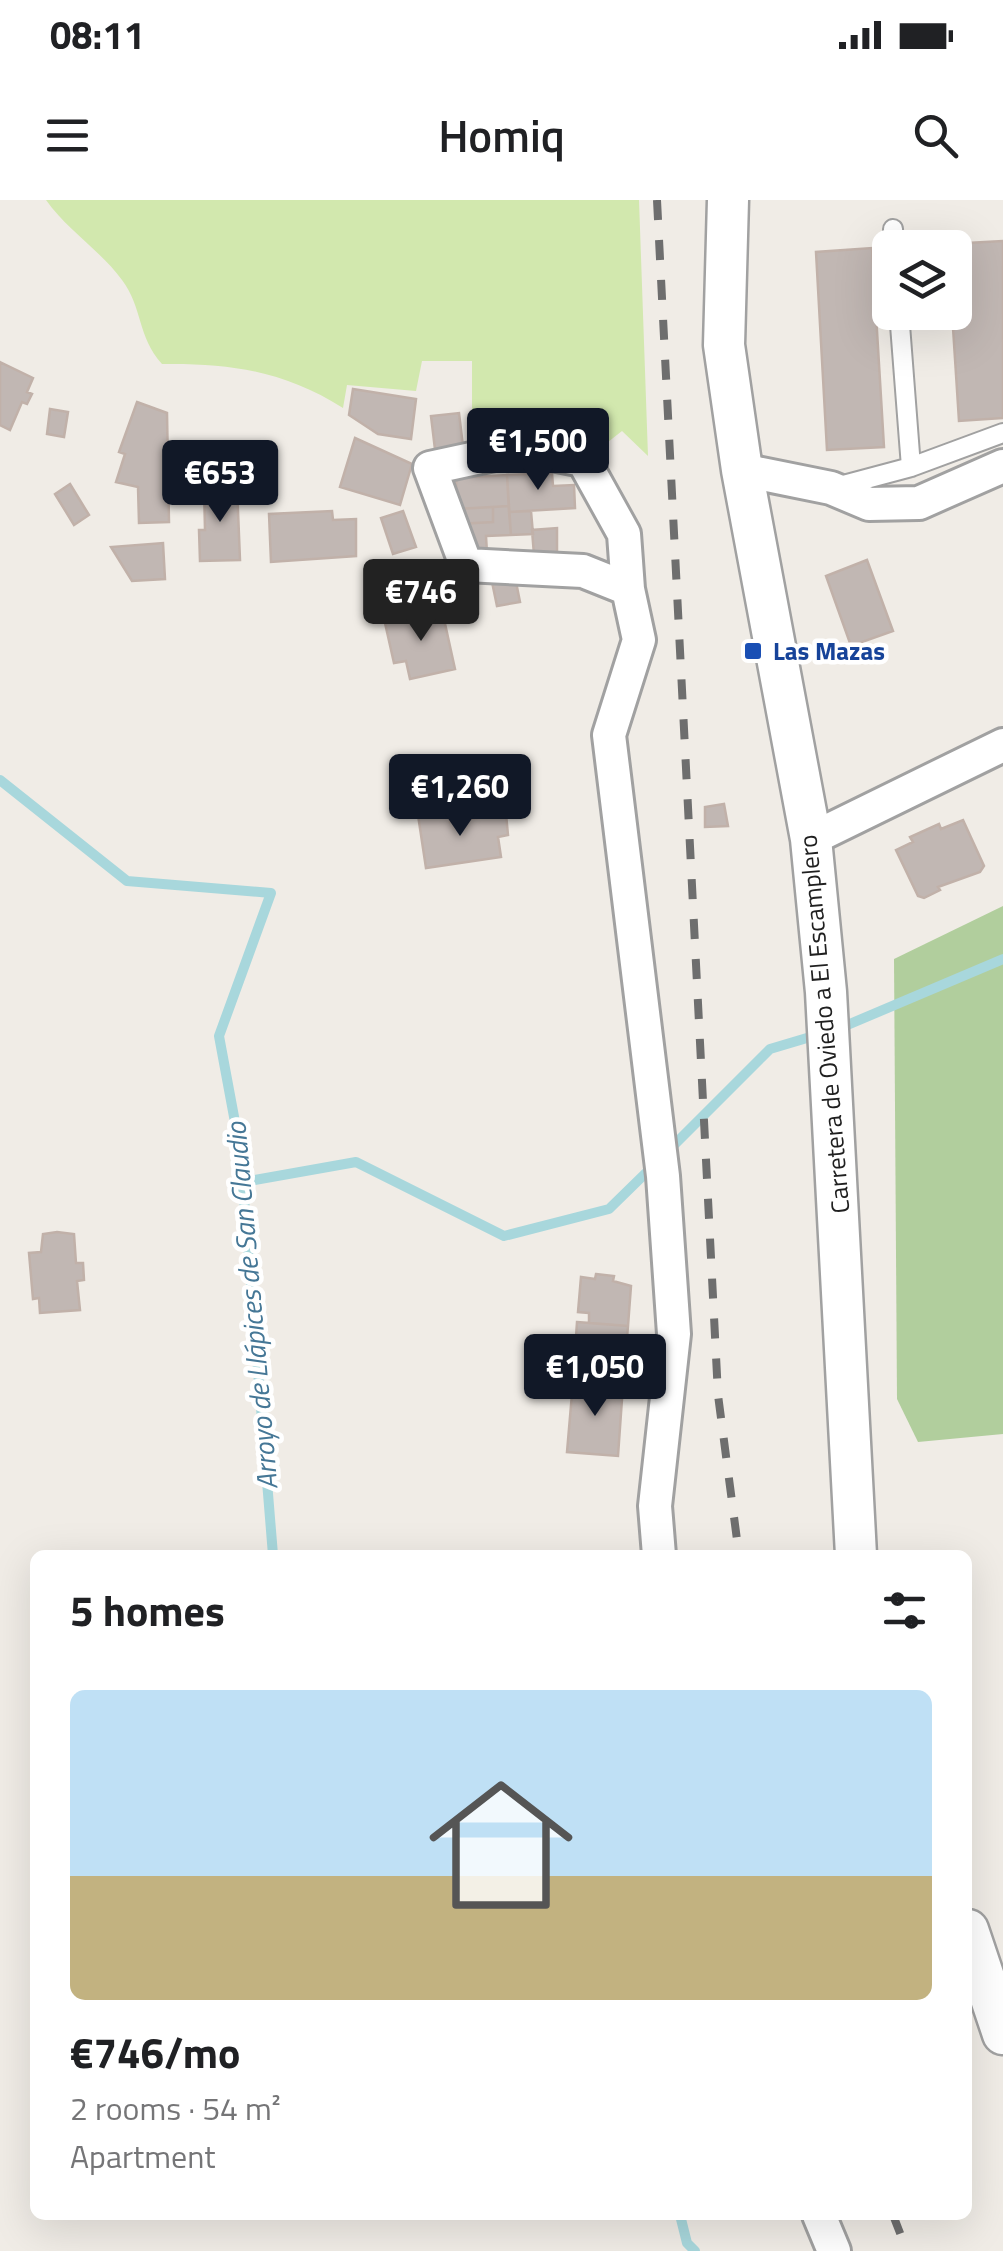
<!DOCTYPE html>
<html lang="en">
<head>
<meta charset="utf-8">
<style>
	:root { --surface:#fff; --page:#f2f2f2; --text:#202124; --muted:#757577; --accent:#111827 }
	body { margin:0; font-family:"Titillium Web",sans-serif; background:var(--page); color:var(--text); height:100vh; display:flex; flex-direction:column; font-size:38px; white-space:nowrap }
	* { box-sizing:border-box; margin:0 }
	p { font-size:32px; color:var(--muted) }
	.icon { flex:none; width:55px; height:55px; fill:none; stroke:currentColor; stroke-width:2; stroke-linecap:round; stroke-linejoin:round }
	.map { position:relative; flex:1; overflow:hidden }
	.details { position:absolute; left:30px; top:1350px; width:942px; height:670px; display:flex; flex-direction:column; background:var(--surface); border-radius:15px; box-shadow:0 10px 40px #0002 }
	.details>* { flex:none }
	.fabs { position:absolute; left:872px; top:30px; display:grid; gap:20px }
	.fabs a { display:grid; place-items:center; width:100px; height:100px; border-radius:15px; background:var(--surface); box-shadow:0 10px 40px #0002; font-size:50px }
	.price { position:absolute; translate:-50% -85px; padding:0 22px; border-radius:10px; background:var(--accent); color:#fff; font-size:32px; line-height:65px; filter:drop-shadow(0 2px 5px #0008) }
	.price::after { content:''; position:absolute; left:50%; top:60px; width:30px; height:22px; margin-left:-15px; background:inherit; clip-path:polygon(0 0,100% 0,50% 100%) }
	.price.selected { background:#222; color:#fff }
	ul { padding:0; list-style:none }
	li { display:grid; align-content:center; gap:20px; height:530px; padding:0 40px }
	li span { display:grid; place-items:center; height:310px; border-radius:15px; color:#555 }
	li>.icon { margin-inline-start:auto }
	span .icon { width:180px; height:180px; fill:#fffc; stroke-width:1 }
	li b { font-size:42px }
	h2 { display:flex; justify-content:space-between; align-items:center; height:120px; padding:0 40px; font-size:42px }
	.status { display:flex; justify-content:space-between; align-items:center; height:70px; padding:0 50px; background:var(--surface); direction:ltr }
	.status svg { height:28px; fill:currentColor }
	header { display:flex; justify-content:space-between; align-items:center; height:130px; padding:0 40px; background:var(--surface); font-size:45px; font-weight:600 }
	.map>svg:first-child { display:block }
	.grass { fill:#d2e8ae }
	.forest { fill:#b1ce9d }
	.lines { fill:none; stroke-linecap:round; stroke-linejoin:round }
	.stream { stroke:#a8d7dc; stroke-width:10 }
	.building { fill:#c1b7b3; stroke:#c1b1a9; stroke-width:2.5 }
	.service-casing { stroke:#a1a1a1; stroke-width:22 }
	.minor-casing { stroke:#a1a1a1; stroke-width:38 }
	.tertiary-casing { stroke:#a1a1a1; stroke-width:45 }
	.service { stroke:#fff; stroke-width:18 }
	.minor { stroke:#fff; stroke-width:32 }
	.tertiary { stroke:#fff; stroke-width:40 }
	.rail { stroke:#6e6e6e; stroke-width:8; stroke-dasharray:20 20; stroke-linecap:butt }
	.transit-dot { fill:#1a4fb4; stroke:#fff; stroke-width:4 }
	.labels { text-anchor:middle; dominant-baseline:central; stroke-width:9; stroke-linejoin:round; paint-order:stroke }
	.transit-label { font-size:25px; font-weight:bold; fill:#164399; stroke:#fff; text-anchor:start }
	.street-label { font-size:25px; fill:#202020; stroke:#fff }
	.water-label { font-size:28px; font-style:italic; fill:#457796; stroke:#fff }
</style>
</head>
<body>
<div class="status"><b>08:11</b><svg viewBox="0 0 49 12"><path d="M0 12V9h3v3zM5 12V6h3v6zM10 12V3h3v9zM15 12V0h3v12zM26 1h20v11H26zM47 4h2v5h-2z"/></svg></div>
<header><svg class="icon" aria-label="menu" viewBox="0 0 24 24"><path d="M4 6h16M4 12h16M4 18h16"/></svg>Homiq<svg class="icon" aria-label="search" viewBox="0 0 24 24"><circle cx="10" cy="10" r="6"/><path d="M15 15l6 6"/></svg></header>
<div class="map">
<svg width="1003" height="2051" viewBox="0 0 1003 2051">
	<rect width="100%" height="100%" fill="#f0ece6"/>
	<!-- grass -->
	<path class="grass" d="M46,0H639L648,256L622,231L594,253L559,238L515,234L512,211L472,215V161H422L416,191L347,185L343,208C284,171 230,163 162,164C137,136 143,108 122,80C101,51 67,30 46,0Z"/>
	<!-- forest -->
	<path class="forest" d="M1003,706V1234L918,1242L897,1199L894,759Z"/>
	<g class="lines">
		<!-- stream -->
		<path class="stream" d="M0,580L127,681L271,693L219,836L240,949L273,1355
			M838,829L1003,759
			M668,951L770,849L817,835
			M243,982L356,962L504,1036L609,1009L653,966
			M680,2015L687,2043L695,2051"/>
	</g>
	<!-- building -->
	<path class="building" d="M1003,41V218L959,221L952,112L955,48L948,44Z
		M872,48L884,247L827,250L816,52Z
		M0,162L33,178L27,192L32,194L27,204L22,202L10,230L0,225Z
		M353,189L416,199L411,239L378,234L349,215Z
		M137,202L167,213L169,322L139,323L138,287L116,282L125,254L119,252Z
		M50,209L68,212L64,237L47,234Z
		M459,213L464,255L436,258L431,216Z
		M355,238L412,264L400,305L340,287Z
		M552,273L553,286L574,285L575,308L509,312L507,275Z
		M507,275L509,306L457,309L456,278Z
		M70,284L89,315L74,325L55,294Z
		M237,286L240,360L200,361L199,330H205L204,287Z
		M509,306L511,335L486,336L487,353H465L458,324L493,322V307Z
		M493,307V322L458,324L457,309Z
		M332,311L333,320L356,319V356L271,362L269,314Z
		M403,311L416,347L393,354L381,318Z
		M531,311L533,334L511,335L509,312Z
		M557,328V354L534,355L532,330Z
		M163,343L165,379L132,381L111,347Z
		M867,360L893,431L851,446L826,376Z
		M515,377L520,402L497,406L492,382Z
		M442,410L455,469L410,479L406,461L394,463L385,423Z
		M724,604L728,626L705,627V607Z
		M448,611L450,622L506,614L508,635L498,637L501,657L426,668L418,615Z
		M963,620L984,666L980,672L938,687L940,690L924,698L918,696L896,650L913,642L910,637L939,624L941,629Z
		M57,1032L74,1034L76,1063H83L84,1080L77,1081L80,1110L40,1113L39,1098L33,1099L29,1053L41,1052L43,1034Z
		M596,1074L614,1076L613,1081L631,1086L628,1126L589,1123V1113L578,1112L581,1077L595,1079Z
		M577,1122L628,1126L623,1185L573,1182Z
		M573,1182L623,1185L618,1256L567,1252Z"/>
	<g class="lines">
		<!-- service casing -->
		<g class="service-casing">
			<path id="service" d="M893,29L894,48
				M899,112L911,267
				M836,287L911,267L1003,233"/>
		</g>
		<!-- minor casing -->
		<g class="minor-casing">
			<path id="minor" d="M742,270L831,288L869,304L919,303L1003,266
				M628,389L624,334L583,260L522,248L430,268L466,365L583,371L628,389L639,440L609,535L663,976L674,1134L655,1306L659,1355
				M811,639L1003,545
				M819,2015L834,2051"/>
		</g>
		<!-- tertiary casing -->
		<g class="tertiary-casing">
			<path id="tertiary" d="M728,0L724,145L742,270L811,639L826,792L856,1355
				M968,1730L1003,1834"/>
		</g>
		<!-- service -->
		<use href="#service" class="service"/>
		<!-- minor -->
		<use href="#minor" class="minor"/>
		<!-- tertiary -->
		<use href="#tertiary" class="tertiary"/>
		<!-- rail -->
		<path class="rail" d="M657,0L718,1195L739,1355
			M893,2015L907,2051"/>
	</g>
	<!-- markers -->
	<rect class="transit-dot" x="743" y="441" width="20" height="20" rx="5"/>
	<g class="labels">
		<!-- transit labels -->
		<g class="transit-label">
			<text x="773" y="451">Las Mazas</text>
		</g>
		<!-- street labels -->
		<g class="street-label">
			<text transform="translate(824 824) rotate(-95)">Carretera de Oviedo a El Escamplero</text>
		</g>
		<!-- water labels -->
		<g class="water-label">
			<text transform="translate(251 1106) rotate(-95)">Arroyo de Llápices de San Claudio</text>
		</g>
	</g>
</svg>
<div class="fabs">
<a><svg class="icon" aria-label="layers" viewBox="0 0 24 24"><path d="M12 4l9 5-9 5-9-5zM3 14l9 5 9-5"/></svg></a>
</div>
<b class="price" style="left:538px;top:293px">€1,500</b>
<b class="price" style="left:220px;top:325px">€653</b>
<b class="price selected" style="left:421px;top:444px">€746</b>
<b class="price" style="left:460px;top:639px">€1,260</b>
<b class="price" style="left:595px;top:1219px">€1,050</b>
<section class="details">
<h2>5 homes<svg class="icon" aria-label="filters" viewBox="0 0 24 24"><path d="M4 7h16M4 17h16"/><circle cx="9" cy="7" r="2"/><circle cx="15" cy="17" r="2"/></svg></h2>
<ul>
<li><span style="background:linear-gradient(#bfe0f5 60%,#c2b280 0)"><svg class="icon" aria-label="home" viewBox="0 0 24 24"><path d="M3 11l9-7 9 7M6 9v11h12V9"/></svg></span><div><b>€746/mo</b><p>2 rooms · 54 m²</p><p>Apartment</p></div></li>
</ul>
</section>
</div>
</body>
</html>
